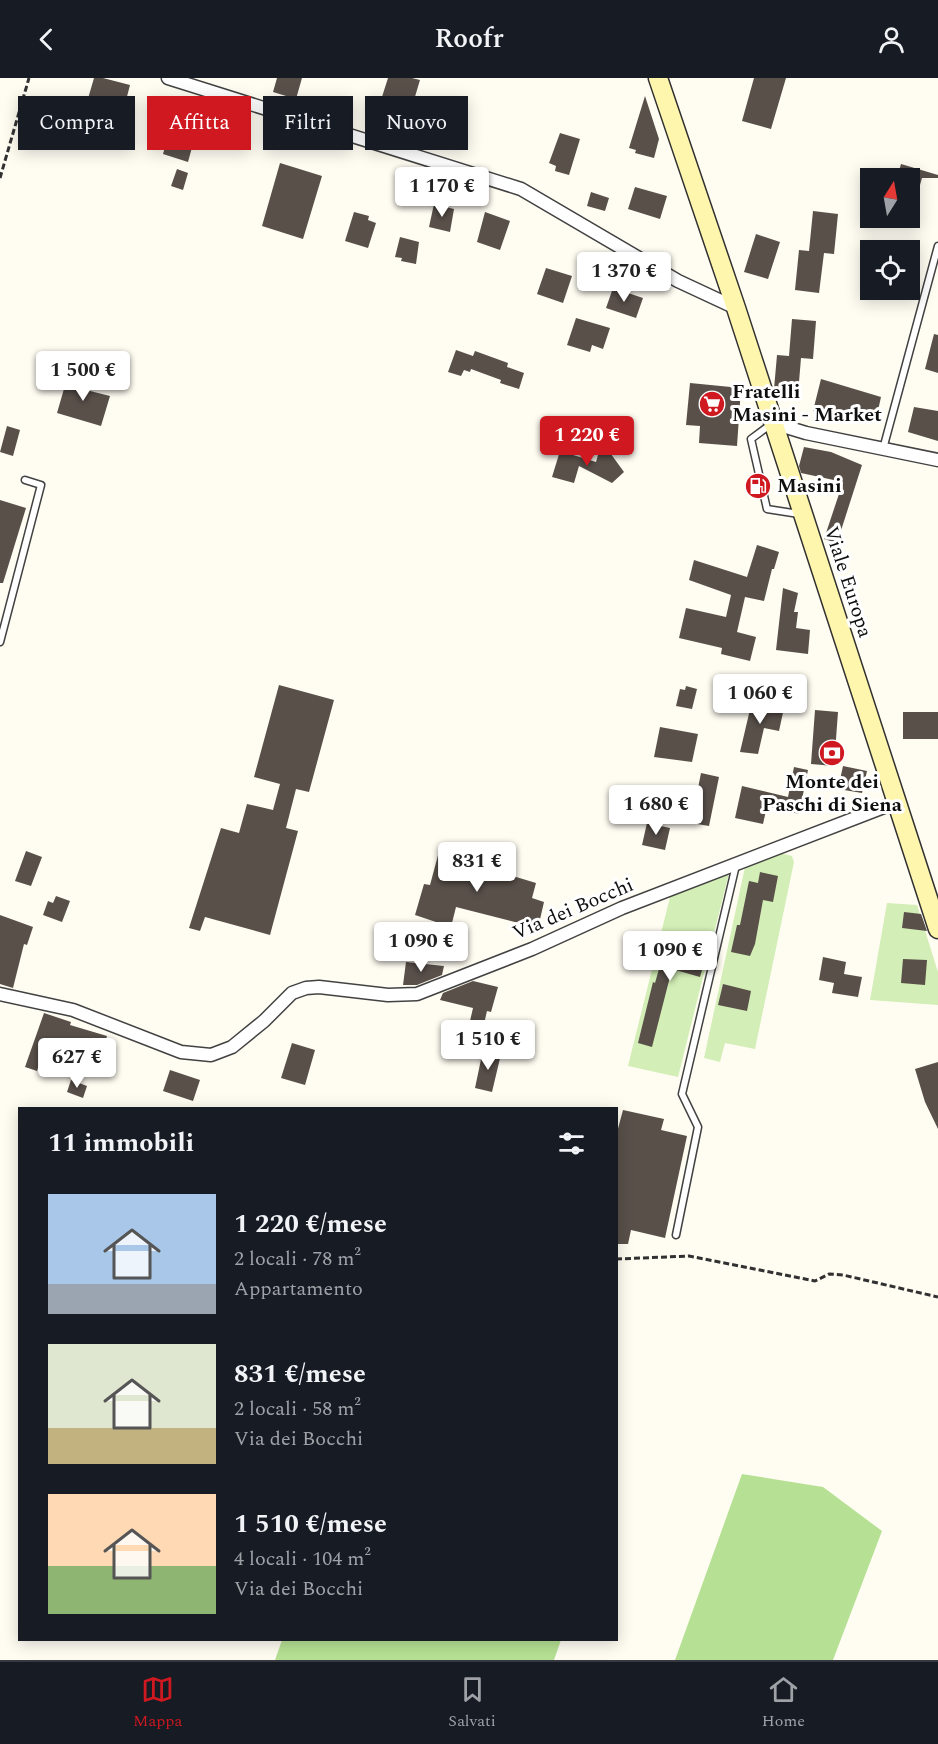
<!DOCTYPE html>
<html lang="it">
<head>
<meta charset="utf-8">
<style>
	:root { --surface:#171b24; --page:#242831; --text:#f1f3f6; --muted:#9ea1a6; --line:#363941; --accent:#cf1820 }
	body { margin:0; font-family:Spectral,serif; background:var(--page); color:var(--text); height:100vh; display:flex; flex-direction:column; font-size:22px; white-space:nowrap }
	* { box-sizing:border-box; margin:0 }
	p { font-size:20px; color:var(--muted) }
	.icon { flex:none; width:33px; height:33px; fill:none; stroke:currentColor; stroke-width:2; stroke-linecap:round; stroke-linejoin:round }
	.map { position:relative; flex:1; overflow:hidden }
	.details { position:absolute; left:18px; top:1029px; width:600px; height:534px; display:flex; flex-direction:column; background:var(--surface); border-radius:0px; box-shadow:0 3px 15px #0003 }
	.details>* { flex:none }
	.top-card { position:absolute; left:18px; top:18px; width:600px; height:54px; display:flex; gap:12px }
	.needle { width:39px; rotate:11deg }
	.controls { position:absolute; left:860px; top:90px; display:grid; gap:12px }
	.controls a { display:grid; place-items:center; width:60px; height:60px; border-radius:0px; background:var(--surface); box-shadow:0 3px 15px #0003; font-size:30px }
	.price { position:absolute; translate:-50% -51px; padding:0 14px; border-radius:6px; background:#fff; color:#222; font-size:20px; line-height:39px; filter:drop-shadow(0 2px 3px #0008) }
	.price::after { content:''; position:absolute; left:50%; top:36px; width:18px; height:14px; margin-left:-9px; background:inherit; clip-path:polygon(0 0,100% 0,50% 100%) }
	.price.on { background:var(--accent); color:#fff }
	ul { padding:0; list-style:none }
	li { display:flex; align-items:center; gap:18px; height:150px; padding:0 30px }
	li span { display:grid; place-items:center; flex:none; width:168px; height:120px; border-radius:0px; color:#555 }
	li>.icon { margin-inline-start:auto }
	span .icon { width:72px; height:72px; fill:#fffc; stroke-width:1 }
	li b { font-size:26px }
	h2 { display:flex; justify-content:space-between; align-items:center; height:72px; padding:0 30px; font-size:26px }
	.chip { padding:0 21px; border-radius:0px; background:var(--surface); box-shadow:0 3px 15px #0003; font-size:21px; line-height:54px }
	.chip.on { background:var(--accent); color:#fff }
	header { display:flex; justify-content:space-between; align-items:center; height:78px; padding:0 30px; background:var(--surface); font-size:27px; font-weight:600 }
	.dock { display:flex; justify-content:space-around; align-items:center; height:84px; border-top:2px solid var(--line); background:var(--surface); font-size:16px; color:var(--muted) }
	.dock a { display:grid; justify-items:center; gap:3px }
	.dock .on { color:var(--accent) }
	.map>svg:first-child { display:block }
	.green { fill:#d3eeb6 }
	.forest { fill:#b6e194 }
	.building { fill:#59504a }
	.lines { fill:none; stroke-linecap:round; stroke-linejoin:round }
	.service-casing { stroke:#424242; stroke-width:9 }
	.minor-casing { stroke:#424242; stroke-width:15 }
	.secondary-casing { stroke:#313131; stroke-width:21 }
	.path { stroke:#313131; stroke-width:3; stroke-dasharray:6 3; stroke-linecap:butt }
	.service { stroke:#fff; stroke-width:6 }
	.minor { stroke:#fff; stroke-width:12 }
	.secondary { stroke:#fff6ad; stroke-width:18 }
	.labels { text-anchor:middle; dominant-baseline:central; stroke-width:6; stroke-linejoin:round; paint-order:stroke }
	.poi-label { font-size:20px; font-weight:bold; fill:#0f0f0f; stroke:#fff; text-anchor:start }
	.street-label { font-size:20px; fill:#0f0f0f; stroke:#fff }
</style>
</head>
<body>
<header><svg class="icon" aria-label="back" viewBox="0 0 24 24"><path d="M15 5l-7 7 7 7"/></svg>Roofr<svg class="icon" aria-label="person" viewBox="0 0 24 24"><circle cx="12" cy="8" r="4"/><path d="M4 21q1-7 8-7t8 7"/></svg></header>
<div class="map">
<svg width="938" height="1582" viewBox="0 0 938 1582">
	<rect width="100%" height="100%" fill="#fffcf2"/>
	<!-- green -->
	<path class="green" d="M780,775L792,778L794,784L755,971L725,965L720,984L704,980L745,789Z
		M729,795L678,999L628,988L670,819Z
		M887,825L917,827L938,894V927L870,922Z"/>
	<!-- forest -->
	<path class="forest" d="M742,1396L823,1409L882,1453L833,1582H675Z
		M282,1562H561L554,1582H275Z"/>
	<!-- building -->
	<path class="building" d="M94,0H103L130,7L123,34L87,24Z
		M277,0H302L296,21L273,14Z
		M388,0H412L420,2L411,32L381,22Z
		M754,0H786L771,51L742,43Z
		M645,18L659,61L654,80L635,75L636,72L629,70Z
		M169,55L194,62L188,84L163,76Z
		M560,55L580,61L569,97L555,93L556,88L549,85Z
		M280,85L322,98L303,161L262,148Z
		M901,86L938,97V100H922L912,135L909,134V100H897Z
		M177,91L188,95L183,112L171,108Z
		M635,109L667,118L660,141L628,131Z
		M591,114L609,120L605,133L587,128Z
		M434,126L454,131L450,154L429,149Z
		M813,133L838,136L834,176L824,175L819,215L795,212L799,172L809,173Z
		M354,134L369,138L368,142L376,145L368,170L345,163Z
		M485,134L510,143L500,172L477,164Z
		M756,156L780,164L768,201L744,194Z
		M400,159L419,164L416,186L401,183L402,180L395,179Z
		M546,190L572,198L563,225L537,216Z
		M613,210L643,220L636,240L606,230Z
		M576,240L610,250L603,271L592,267L590,274L567,267Z
		M792,241L816,243L813,281L801,280L798,316L775,314L774,311L777,277L789,278Z
		M934,256L938,257V295L925,291Z
		M456,272L473,278L475,273L508,285L507,289L524,295L519,311L500,305L501,302L471,291L470,294L464,292L461,298L448,294Z
		M68,297L85,302L82,311L110,318L101,348L57,335Z
		M821,301L881,319L877,337L857,332L853,343L813,333Z
		M690,305L741,310L737,368L699,365L700,348L686,347Z
		M914,329L938,333V363L908,354Z
		M7,348L20,352L13,378L0,374Z
		M804,369L831,374L862,387L837,465L824,461L843,404L801,395L799,388Z
		M600,370L608,372L624,394L612,405L579,388L574,405L552,399L560,373L596,384Z
		M0,422L26,430L3,505H0Z
		M757,467L779,474L774,491H772L764,523L745,519L737,554L756,559L750,583L721,576L722,570L679,560L686,530L726,539L731,517L689,502L694,482L747,499Z
		M783,510L798,515L794,534H798L796,550L810,552L808,576L776,572Z
		M279,607L334,622L309,714L296,711L286,750L298,753L270,857L205,839L200,853L189,850L221,750L239,755L247,726L273,732L280,706L254,699Z
		M686,608L697,611L692,631L676,628L680,611L685,612Z
		M752,623L784,630L779,653L764,650L758,676L740,674Z
		M815,632L838,634L834,688L811,686Z
		M903,634H938V661H903Z
		M660,649L698,656L692,684L654,679Z
		M843,688L867,693L862,715L838,711Z
		M794,689L808,692L799,736L767,728L763,746L735,740L742,708L788,719Z
		M701,695L719,699L709,748L691,745Z
		M649,722L660,725L655,742L644,739Z
		M647,745L670,750L665,772L642,767Z
		M440,770L476,780L474,786L536,805L532,820L544,824L538,850L456,829L451,849L415,837L424,806L430,807Z
		M26,773L42,779L31,808L15,803Z
		M760,794L778,798L773,824L763,822L755,866L750,878L731,874L737,847H740L749,803L758,805Z
		M56,818L70,823L62,844L43,837L48,823L53,825Z
		M904,834L921,836L927,853L902,850Z
		M0,837L33,849L27,867L24,866L13,910L0,906Z
		M667,863L688,868L689,863L709,868L700,899L672,891L652,969L638,965L653,904L655,905Z
		M823,879L846,884L844,896L862,899L858,919L832,915L834,905L819,902Z
		M903,881L927,882L925,907L901,905Z
		M406,884L444,888L442,897L417,907H403Z
		M473,903L498,909L491,934L487,933L478,972L464,969L473,930L440,922L443,915Z
		M723,906L751,913L747,933L718,927Z
		M44,935L71,944L70,947L107,958L100,981L46,964L37,993L25,989Z
		M292,965L315,972L305,1007L281,1000Z
		M483,972L501,976L492,1014L475,1010Z
		M938,984V1051L925,1024L915,991Z
		M170,992L200,1002L193,1023L163,1013Z
		M71,1002L87,1008L83,1020L67,1014Z
		M623,1032L664,1041L661,1052L687,1058L665,1160L631,1152L628,1166H616V1058Z"/>
	<g class="lines">
		<!-- service casing -->
		<g class="service-casing">
			<path id="service" d="M770,347L751,361L767,431L799,436
				M883,371L938,168
				M0,564L41,407L25,402
				M676,1157L698,1049L682,1016L736,787"/>
		</g>
		<!-- minor casing -->
		<g class="minor-casing">
			<path id="minor" d="M168,0L521,111L678,203L736,230
				M773,345L806,355L938,382
				M0,916L73,932L181,974L211,977L232,969L264,943L292,915L306,910L319,909L388,917L417,916L532,871L622,830L897,724"/>
		</g>
		<!-- secondary casing -->
		<g class="secondary-casing">
			<path id="secondary" d="M658,0L736,230L938,851"/>
		</g>
		<!-- path -->
		<path class="path" d="M0,100L29,0
			M616,1181L689,1178L815,1203L829,1196L843,1197L938,1219"/>
		<!-- service -->
		<use href="#service" class="service"/>
		<!-- minor -->
		<use href="#minor" class="minor"/>
		<!-- secondary -->
		<use href="#secondary" class="secondary"/>
	</g>
	<!-- icons -->
	<defs>
		<g id="supermarket-disc" transform="scale(1.35)"><circle r="9.5" fill="#cf1820" stroke="#fff"/><path d="M-6-5.5h2.5l.6 2H6L4.5 2H-2.5L-4.4-4H-6ZM-1.5 3.2a1.3 1.3 0 1 0 .1 0ZM3 3.2a1.3 1.3 0 1 0 .1 0Z" fill="#fff"/></g>
		<g id="fuel-disc" transform="scale(1.35)"><circle r="9.5" fill="#cf1820" stroke="#fff"/><path d="M-5.5-6h7V0h2V4h1.3V-2.5L3-4.5l.8-.8L6-3V5H2.5V1h-1V6h-7ZM-4.2-4.7v3.2H.2V-4.7Z" fill="#fff"/></g>
		<g id="bank-disc" transform="scale(1.35)"><circle r="9.5" fill="#cf1820" stroke="#fff"/><path d="M-6-4H6V4H-6ZM0-2.3a2.3 2.3 0 1 0 0 4.6a2.3 2.3 0 1 0 0-4.6Z" fill="#fff"/></g>
	</defs>
	<g fill-rule="evenodd">
		<use href="#supermarket-disc" x="712" y="326"/>
		<use href="#fuel-disc" x="758" y="408"/>
		<use href="#bank-disc" x="832" y="675"/>
	</g>
	<g class="labels">
		<!-- poi labels -->
		<g class="poi-label">
			<text x="732" y="314">Fratelli<tspan x="732" dy="23">Masini - Market</tspan></text>
			<text x="777" y="408">Masini</text>
			<text x="832" y="704" text-anchor="middle">Monte dei<tspan x="832" dy="23">Paschi di Siena</tspan></text>
		</g>
		<!-- street labels -->
		<g class="street-label">
			<text transform="translate(848 504) rotate(72)">Viale Europa</text>
			<text transform="translate(573 831) rotate(-23)">Via dei Bocchi</text>
		</g>
	</g>
</svg>
<div class="controls">
<a><svg class="needle" viewBox="-14 -14 28 28"><path d="M0-13l5 13h-10z" fill="#e53935"/><path d="M0 13l5-13h-10z" fill="#9ea1a6"/></svg></a>
<a><svg class="icon" aria-label="locate" viewBox="0 0 24 24"><circle cx="12" cy="12" r="6"/><path d="M12 2v4M12 18v4M2 12h4M18 12h4"/></svg></a>
</div>
<b class="price" style="left:442px;top:140px">1 170 €</b>
<b class="price" style="left:624px;top:225px">1 370 €</b>
<b class="price" style="left:83px;top:324px">1 500 €</b>
<b class="price on" style="left:587px;top:389px">1 220 €</b>
<b class="price" style="left:760px;top:647px">1 060 €</b>
<b class="price" style="left:656px;top:758px">1 680 €</b>
<b class="price" style="left:477px;top:815px">831 €</b>
<b class="price" style="left:421px;top:895px">1 090 €</b>
<b class="price" style="left:670px;top:904px">1 090 €</b>
<b class="price" style="left:488px;top:993px">1 510 €</b>
<b class="price" style="left:77px;top:1011px">627 €</b>
<div class="top-card">
<a class="chip">Compra</a>
<a class="chip on">Affitta</a>
<a class="chip">Filtri</a>
<a class="chip">Nuovo</a>
</div>
<section class="details">
<h2>11 immobili<svg class="icon" aria-label="filters" viewBox="0 0 24 24"><path d="M4 7h16M4 17h16"/><circle cx="9" cy="7" r="2"/><circle cx="15" cy="17" r="2"/></svg></h2>
<ul>
<li><span style="background:linear-gradient(#a9c7e8 75%,#9aa5b1 0)"><svg class="icon" aria-label="home" viewBox="0 0 24 24"><path d="M3 11l9-7 9 7M6 9v11h12V9"/></svg></span><div><b>1 220 €/mese</b><p>2 locali · 78 m²</p><p>Appartamento</p></div></li>
<li><span style="background:linear-gradient(#dfe7d0 70%,#c2b280 0)"><svg class="icon" aria-label="home" viewBox="0 0 24 24"><path d="M3 11l9-7 9 7M6 9v11h12V9"/></svg></span><div><b>831 €/mese</b><p>2 locali · 58 m²</p><p>Via dei Bocchi</p></div></li>
<li><span style="background:linear-gradient(#ffd9b3 60%,#8fb573 0)"><svg class="icon" aria-label="home" viewBox="0 0 24 24"><path d="M3 11l9-7 9 7M6 9v11h12V9"/></svg></span><div><b>1 510 €/mese</b><p>4 locali · 104 m²</p><p>Via dei Bocchi</p></div></li>
</ul>
</section>
</div>
<nav class="dock">
<a class="on"><svg class="icon" aria-label="map" viewBox="0 0 24 24"><path d="M3 6l6-2 6 2 6-2v14l-6 2-6-2-6 2zM9 4v14M15 6v14"/></svg>Mappa</a>
<a><svg class="icon" aria-label="saved" viewBox="0 0 24 24"><path d="M7 4h10v16l-5-4-5 4z"/></svg>Salvati</a>
<a><svg class="icon" aria-label="home" viewBox="0 0 24 24"><path d="M3 11l9-7 9 7M6 9v11h12V9"/></svg>Home</a>
</nav>
</body>
</html>
